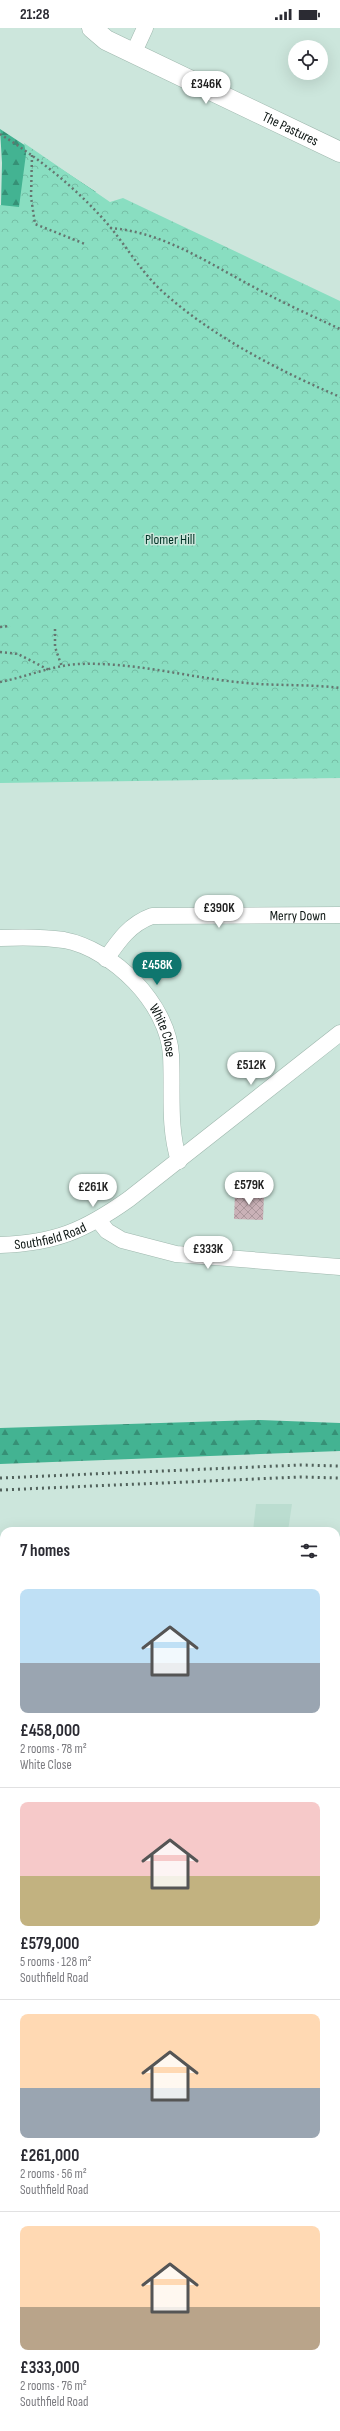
<!DOCTYPE html>
<html lang="en">
<head>
<meta charset="utf-8">
<style>
	:root { --surface:#fff; --page:#f2f2f3; --text:#2b2b33; --muted:#7c7c81; --line:#e1e1e2; --accent:#0f766e }
	body { margin:0; font-family:"Sofia Sans Condensed",sans-serif; background:var(--page); color:var(--text); height:100vh; display:flex; flex-direction:column; font-size:15px; white-space:nowrap }
	* { box-sizing:border-box; margin:0 }
	p { font-size:13px; color:var(--muted) }
	.icon { flex:none; width:22px; height:22px; fill:none; stroke:currentColor; stroke-width:2; stroke-linecap:round; stroke-linejoin:round }
	.map { position:relative; flex:1; overflow:hidden }
	.sheet { position:absolute; left:0px; top:1499px; width:340px; height:904px; display:flex; flex-direction:column; background:var(--surface); border-radius:12px 12px 0 0; box-shadow:0 4px 16px #0002 }
	.sheet>* { flex:none }
	.tools { position:absolute; left:288px; top:12px; display:grid; gap:8px }
	.tools a { display:grid; place-items:center; width:40px; height:40px; border-radius:50%; background:var(--surface); box-shadow:0 4px 16px #0002; font-size:20px }
	.price { position:absolute; translate:-50% -34px; padding:0 9px; border-radius:14px; background:#fff; color:#222; font-size:13px; line-height:26px; filter:drop-shadow(0 1px 2px #0008) }
	.price::after { content:''; position:absolute; left:50%; top:24px; width:12px; height:9px; margin-left:-6px; background:inherit; clip-path:polygon(0 0,100% 0,50% 100%) }
	.price.on { background:var(--accent); color:#fff }
	ul { padding:0; list-style:none }
	li { display:grid; align-content:center; gap:8px; height:212px; padding:0 20px }
	li+li { border-top:1px solid var(--line) }
	li span { display:grid; place-items:center; height:124px; border-radius:8px; color:#555 }
	li>.icon { margin-inline-start:auto }
	span .icon { width:72px; height:72px; fill:#fffc; stroke-width:1 }
	li b { font-size:17px }
	h2 { display:flex; justify-content:space-between; align-items:center; height:48px; padding:0 20px; font-size:17px }
	.status { display:flex; justify-content:space-between; align-items:center; height:28px; padding:0 20px; background:var(--surface); direction:ltr }
	.status svg { height:11px; fill:currentColor }
	.map>svg:first-child { display:block }
	.built { fill:#bbddd0 }
	.forest { fill:url(#forest-firs) }
	.park { fill:url(#park-crowns) }
	.lines { fill:none; stroke-linecap:round; stroke-linejoin:round }
	.river { stroke:#4dbc9b; stroke-width:36 }
	.building { fill:url(#building-cross-hatch) }
	.minor-casing { stroke:#9eb7ad; stroke-width:17 }
	.tertiary-casing { stroke:#9eb7ad; stroke-width:21 }
	.primary-casing { stroke:#9eb7ad; stroke-width:23 }
	.path { stroke:#657670; stroke-width:2.5; stroke-dasharray:2 3; stroke-linecap:butt }
	.minor { stroke:#fff; stroke-width:16 }
	.tertiary { stroke:#fff; stroke-width:20 }
	.primary { stroke:#fff; stroke-width:22 }
	.rail { stroke:#51615b; stroke-width:3; stroke-dasharray:2 4; stroke-linecap:butt }
	.labels { text-anchor:middle; dominant-baseline:central; stroke-width:3; stroke-linejoin:round; paint-order:stroke }
	.street-label { font-size:14px; fill:#0a1310; stroke:#cce6dc }
	.park-label { font-size:14px; fill:#003326; stroke:#cce6dc }
</style>
</head>
<body>
<div class="status"><b>21:28</b><svg viewBox="0 0 49 12"><path d="M0 12V9h3v3zM5 12V6h3v6zM10 12V3h3v9zM15 12V0h3v12zM26 1h20v11H26zM47 4h2v5h-2z"/></svg></div>
<div class="map">
<svg width="340" height="2403" viewBox="0 0 340 2403">
	<defs>
		<pattern id="forest-firs" width="22" height="20" patternUnits="userSpaceOnUse"><rect width="22" height="20" fill="#43b392"/><path d="M5 1l3.5 6h-7zM16 11l3.5 6h-7z" fill="#369076"/></pattern>
		<pattern id="park-crowns" width="20" height="18" patternUnits="userSpaceOnUse"><rect width="20" height="18" fill="#89dec1"/><path d="M2 6a3 3 0 1 1 6 0M12 15a3 3 0 1 1 6 0" fill="none" stroke="#75bea5"/></pattern>
		<pattern id="building-cross-hatch" width="8" height="8" patternUnits="userSpaceOnUse"><rect width="8" height="8" fill="#cab1b7"/><path d="M0 0l8 8M0 8l8-8" fill="none" stroke="#ac979c"/></pattern>
	</defs>
	<rect width="100%" height="100%" fill="#cce6dc"/>
	<!-- built -->
	<path class="built" d="M256,1476H292L288,1503H253Z
		M336,1577H340V1715L336,1714Z"/>
	<!-- forest -->
	<path class="forest" d="M0,101L96,164L0,220L2,135Z
		M260,1392L340,1395V1423L0,1436V1400Z"/>
	<!-- park -->
	<path class="park" d="M24,115L110,174L123,170L340,273V750L0,755V177L19,179L26,126Z
		M336,1863H340V2403H0V1931H4V2399H336Z"/>
	<g class="lines">
		<!-- river -->
		<path class="river" d="M0,1974L4,1973
			M336,2041H340"/>
	</g>
	<!-- building -->
	<path class="building" d="M235,1165L264,1166L263,1192L234,1191Z"/>
	<g class="lines">
		<!-- minor casing -->
		<g class="minor-casing">
			<g id="minor">
				<path d="M134,24L145,0"/>
				<path id="s1" d="M0,910C21,909 43,909 64,912C113,921 168,976 171,1027C173,1063 168,1098 179,1133"/>
				<path id="s2" d="M106,931C119,912 130,896 152,888L340,887"/>
				<path d="M99,1193L107,1203L122,1212L176,1226L340,1239"/>
				<path id="s3" d="M0,1217C55,1215 84,1203 129,1171L340,1005"/>
			</g>
		</g>
		<!-- tertiary casing -->
		<g class="tertiary-casing">
			<g id="tertiary">
				<path id="s4" d="M92,0L106,12L340,124"/>
			</g>
		</g>
		<!-- primary casing -->
		<g class="primary-casing">
			<path id="primary" d="M0,1701L4,1702
				M336,1736L340,1737"/>
		</g>
		<!-- path -->
		<path class="path" d="M0,106C40,131 80,163 111,200C128,221 143,246 163,264C213,309 278,342 340,369
			M32,127L31,169L35,196L85,216
			M110,200C162,204 205,233 250,257C279,273 310,287 340,301
			M0,599L10,598
			M55,601V619L62,639
			M0,624L18,626L49,642
			M0,654C26,649 53,637 80,636C136,634 190,650 246,655C277,658 309,656 340,660
			M0,1953L4,1954
			M336,2001H340"/>
		<!-- minor -->
		<use href="#minor" class="minor"/>
		<!-- tertiary -->
		<use href="#tertiary" class="tertiary"/>
		<!-- primary -->
		<use href="#primary" class="primary"/>
		<!-- rail -->
		<path class="rail" d="M0,1450L301,1437L340,1438
			M0,1462L301,1449L340,1450"/>
	</g>
	<g class="labels">
		<!-- street labels -->
		<g class="street-label">
			<text stroke="none"><textPath href="#s4" startOffset="223">The Pastures</textPath></text>
			<text stroke="none"><textPath href="#s2" startOffset="210">Merry Down</textPath></text>
			<text stroke="none"><textPath href="#s1" startOffset="205">White Close</textPath></text>
			<text stroke="none"><textPath href="#s3" startOffset="51">Southfield Road</textPath></text>
		</g>
		<!-- park labels -->
		<g class="park-label">
			<text x="170" y="511">Plomer Hill</text>
		</g>
	</g>
</svg>
<div class="tools">
<a><svg class="icon" aria-label="locate" viewBox="0 0 24 24"><circle cx="12" cy="12" r="6"/><path d="M12 2v4M12 18v4M2 12h4M18 12h4"/></svg></a>
</div>
<b class="price" style="left:206px;top:77px">£346K</b>
<b class="price" style="left:219px;top:901px">£390K</b>
<b class="price on" style="left:157px;top:958px">£458K</b>
<b class="price" style="left:251px;top:1058px">£512K</b>
<b class="price" style="left:249px;top:1178px">£579K</b>
<b class="price" style="left:93px;top:1180px">£261K</b>
<b class="price" style="left:208px;top:1242px">£333K</b>
<section class="sheet">
<h2>7 homes<svg class="icon" aria-label="filters" viewBox="0 0 24 24"><path d="M4 7h16M4 17h16"/><circle cx="9" cy="7" r="2"/><circle cx="15" cy="17" r="2"/></svg></h2>
<ul>
<li><span style="background:linear-gradient(#bfe0f5 60%,#9aa5b1 0)"><svg class="icon" aria-label="home" viewBox="0 0 24 24"><path d="M3 11l9-7 9 7M6 9v11h12V9"/></svg></span><div><b>£458,000</b><p>2 rooms · 78 m²</p><p>White Close</p></div></li>
<li><span style="background:linear-gradient(#f6c9c9 60%,#c2b280 0)"><svg class="icon" aria-label="home" viewBox="0 0 24 24"><path d="M3 11l9-7 9 7M6 9v11h12V9"/></svg></span><div><b>£579,000</b><p>5 rooms · 128 m²</p><p>Southfield Road</p></div></li>
<li><span style="background:linear-gradient(#ffd9b3 60%,#9aa5b1 0)"><svg class="icon" aria-label="home" viewBox="0 0 24 24"><path d="M3 11l9-7 9 7M6 9v11h12V9"/></svg></span><div><b>£261,000</b><p>2 rooms · 56 m²</p><p>Southfield Road</p></div></li>
<li><span style="background:linear-gradient(#ffd9b3 65%,#b9a48a 0)"><svg class="icon" aria-label="home" viewBox="0 0 24 24"><path d="M3 11l9-7 9 7M6 9v11h12V9"/></svg></span><div><b>£333,000</b><p>2 rooms · 76 m²</p><p>Southfield Road</p></div></li>
</ul>
</section>
</div>
</body>
</html>
